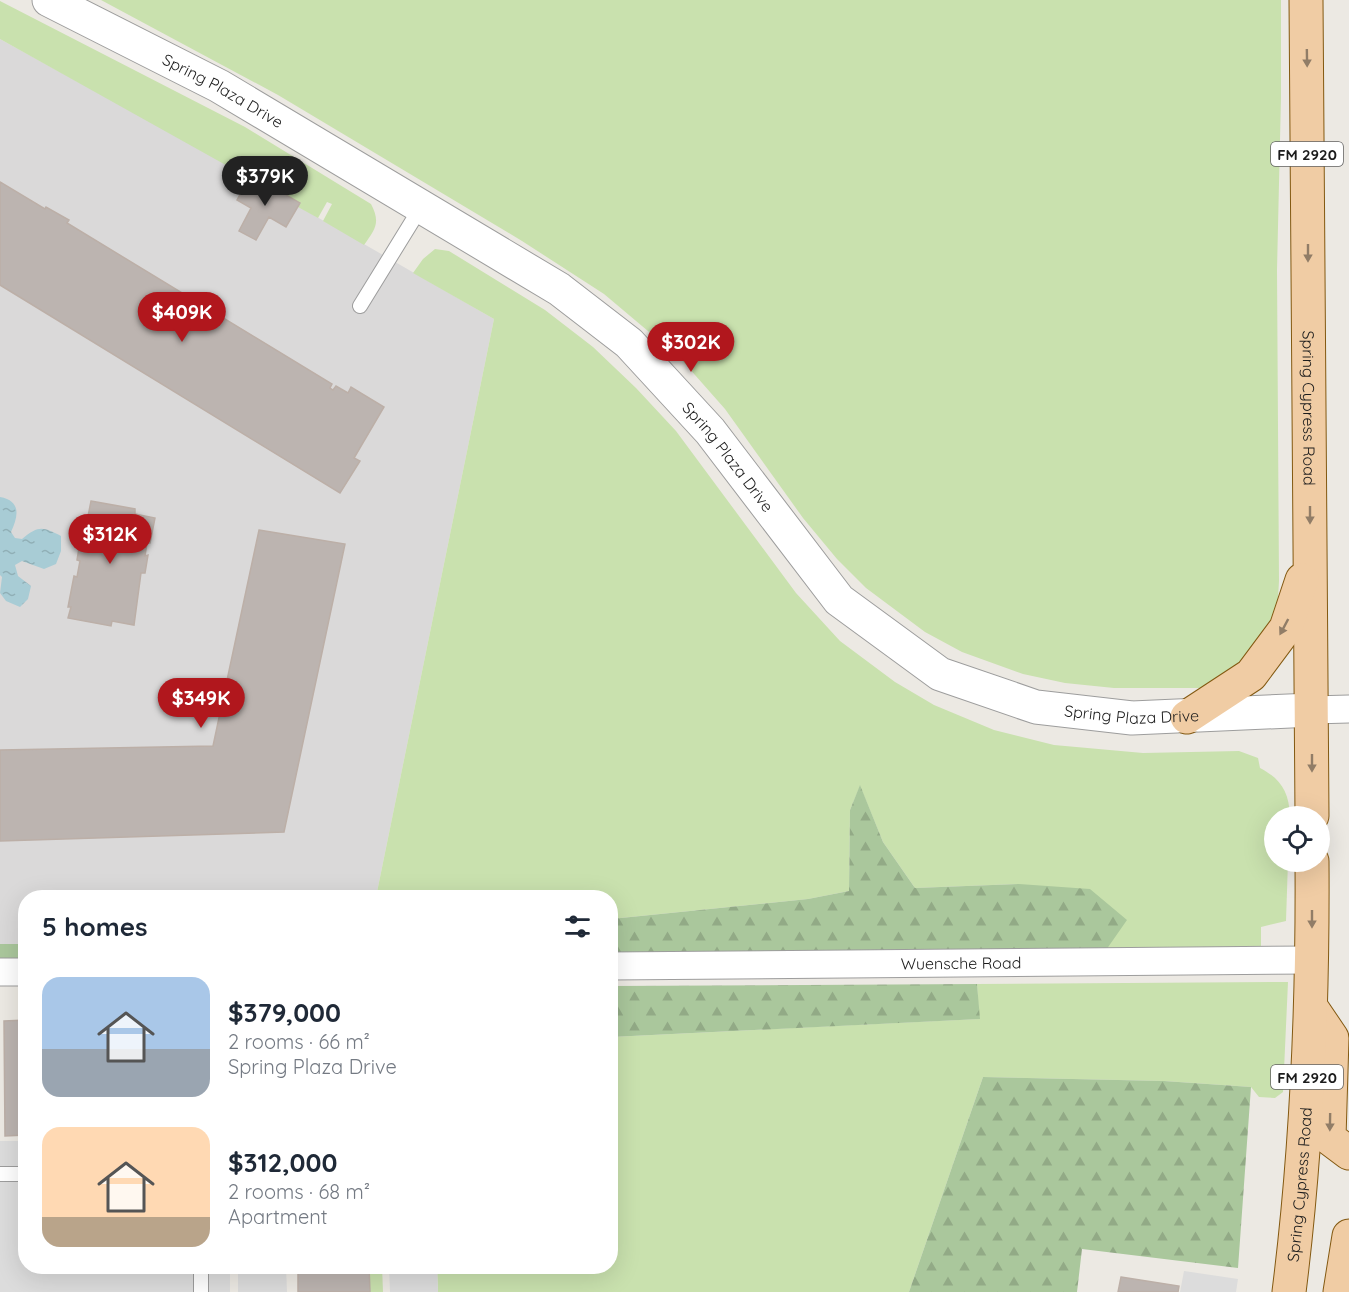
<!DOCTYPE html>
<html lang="en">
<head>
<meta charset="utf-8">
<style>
	:root { --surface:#fff; --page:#f6f6f7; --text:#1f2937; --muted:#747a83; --accent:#b1171d }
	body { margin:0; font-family:Quicksand,sans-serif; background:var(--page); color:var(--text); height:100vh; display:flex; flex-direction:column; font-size:22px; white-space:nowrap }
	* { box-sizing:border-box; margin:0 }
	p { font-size:20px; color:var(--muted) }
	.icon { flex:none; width:33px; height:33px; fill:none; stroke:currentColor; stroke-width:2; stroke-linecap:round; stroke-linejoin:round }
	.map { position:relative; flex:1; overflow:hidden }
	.panel { position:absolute; left:18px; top:890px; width:600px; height:384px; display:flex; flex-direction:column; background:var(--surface); border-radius:24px; box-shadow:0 6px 24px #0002 }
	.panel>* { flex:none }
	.tools { position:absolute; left:1264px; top:806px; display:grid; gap:12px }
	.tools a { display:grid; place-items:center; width:66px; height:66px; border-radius:50%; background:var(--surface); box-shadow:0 6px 24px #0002; font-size:30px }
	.price { position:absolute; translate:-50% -51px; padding:0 14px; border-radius:21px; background:var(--accent); color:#fff; font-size:20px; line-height:39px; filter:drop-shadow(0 2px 3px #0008) }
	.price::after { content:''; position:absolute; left:50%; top:36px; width:18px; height:14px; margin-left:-9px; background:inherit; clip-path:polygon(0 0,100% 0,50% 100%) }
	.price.selected { background:#222; color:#fff }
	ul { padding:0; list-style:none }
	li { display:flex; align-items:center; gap:18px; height:150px; padding:0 24px }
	li span { display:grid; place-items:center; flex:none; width:168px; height:120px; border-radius:18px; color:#555 }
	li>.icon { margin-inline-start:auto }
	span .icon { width:72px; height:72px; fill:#fffc; stroke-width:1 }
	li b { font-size:26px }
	h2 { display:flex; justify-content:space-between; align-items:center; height:72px; padding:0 24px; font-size:26px }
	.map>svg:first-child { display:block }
	.residential { fill:#dad9d9 }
	.grass { fill:#c9e1ae }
	.forest { fill:url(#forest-firs) }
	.parking { fill:#dcdcdc }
	.water { fill:url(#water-ripples) }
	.building { fill:#bcb4b0; stroke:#bcafa7; stroke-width:1.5 }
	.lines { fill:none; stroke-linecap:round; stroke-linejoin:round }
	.service-casing { stroke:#9d9d9d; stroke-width:16 }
	.minor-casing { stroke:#9d9d9d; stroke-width:29 }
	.tertiary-casing { stroke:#9d9d9d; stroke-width:35 }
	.primary-casing { stroke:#835911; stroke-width:35 }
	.service { stroke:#fff; stroke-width:14 }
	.minor { stroke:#fff; stroke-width:27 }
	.tertiary { stroke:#fff; stroke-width:33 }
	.primary { stroke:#f0cca4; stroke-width:33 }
	.oneway { fill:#917d67 }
	.labels { text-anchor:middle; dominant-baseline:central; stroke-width:4.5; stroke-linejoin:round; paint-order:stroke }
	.shield { fill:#fff; stroke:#606060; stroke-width:1.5 }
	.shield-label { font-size:15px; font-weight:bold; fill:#1c1c1c }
	.street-label { font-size:16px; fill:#1c1c1c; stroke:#fff }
</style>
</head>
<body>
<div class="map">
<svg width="1349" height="1292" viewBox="0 0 1349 1292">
	<defs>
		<pattern id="forest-firs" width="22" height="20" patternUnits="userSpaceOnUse" patternTransform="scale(1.5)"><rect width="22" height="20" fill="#aac79c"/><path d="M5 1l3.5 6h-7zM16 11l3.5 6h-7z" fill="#92aa86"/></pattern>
		<pattern id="water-ripples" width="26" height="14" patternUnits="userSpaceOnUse" patternTransform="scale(1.5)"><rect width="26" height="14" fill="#a8ccd5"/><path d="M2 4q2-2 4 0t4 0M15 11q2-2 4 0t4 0" fill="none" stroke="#90afb6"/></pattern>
	</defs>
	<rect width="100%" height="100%" fill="#ece9e3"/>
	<!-- residential -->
	<path class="residential" d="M0,39L180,138L494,319L376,897H26L25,944H0Z"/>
	<!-- grass -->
	<path class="grass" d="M101,0H1281V97L1277,270L1279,581L1277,616L1253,663L1204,688H1114L1065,683L1023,674L962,652L925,632L866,588L837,559L803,518L725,409L680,358L604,294L522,241L278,95Z
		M0,1L245,127L371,204C381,223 375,229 364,245L323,221L332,204L327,202L318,218L298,207L300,203L251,175L249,178L0,39Z
		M435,249L449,251L545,310L593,347L636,388L676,431L796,593L840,641L895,682L934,705L994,730L1054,745L1143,753L1239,751L1258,758L1260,768C1281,779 1289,792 1290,816H1275V861H1288L1286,921L1261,927V954L1104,953L1019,884L915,888L883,842L860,786L850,810L849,891L808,899L611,919L610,897H376L494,319L413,273L423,259Z
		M1288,982L1283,1092L1275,1098L1259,1097L1251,1087L1164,1081L983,1077L909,1292H438L437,1266H610L611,1037L979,1019L977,984Z
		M369,1266H382L383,1292H370Z"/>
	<!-- forest -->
	<path class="forest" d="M860,785L883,842L915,888L1019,884L1090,889L1127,920L1104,953L611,956V919L808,899L849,891L850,810Z
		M0,944H25V964L0,965Z
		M977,984L980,1019L611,1037V986Z
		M983,1077L1164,1081L1251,1087L1238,1268L1082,1249L1077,1292H909Z"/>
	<!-- parking -->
	<path class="parking" d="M0,1141H25L26,1266H230V1292H0Z
		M238,1266H286L287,1292H238Z
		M389,1266H437L438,1292H390Z
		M1184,1271L1238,1279L1236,1292H1180Z"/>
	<!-- water -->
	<path class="water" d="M0,497C22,501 18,517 11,532L15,538L22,539C39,525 43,527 61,536V551L56,564L44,569L22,561L15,565L18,576L31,586L28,599L20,607L6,601L0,593L2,577L0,575Z"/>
	<!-- building -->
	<path class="building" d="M251,175L300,203L286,227L269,217L256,240L239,231L251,208L237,200Z
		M0,182L45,209L46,207L69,220L67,223L332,384L330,388L333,390L336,386L348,393L351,387L384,407L354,458L360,461L340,493L0,285Z
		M91,501L135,509V514L155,518L150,543H147L145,556L148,555L145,573H141L134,625L112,621L111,626L68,618L71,607H68L74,576L77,577L80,561L77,560L80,542H83Z
		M259,530L345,544L284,832L0,841V750L213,746Z
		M26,1020V1135L5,1136L4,1021Z
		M298,1266H369L370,1292H298Z
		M1121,1277L1179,1286L1178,1292H1118Z"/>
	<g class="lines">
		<!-- service casing -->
		<g class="service-casing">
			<path id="service" d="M360,306L421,207
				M0,1174H26
				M201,1292V1266"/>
		</g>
		<!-- minor casing -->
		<g class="minor-casing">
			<g id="minor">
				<path d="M1312,710L1349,709"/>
				<path id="s1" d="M610,966L1312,960"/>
				<path d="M0,972H26"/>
			</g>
		</g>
		<!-- tertiary casing -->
		<g class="tertiary-casing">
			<g id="tertiary">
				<path id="s2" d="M49,0L219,86L559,289L629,343L710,431L839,600L940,674L1036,707L1132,718L1312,710"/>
			</g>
		</g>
		<!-- primary casing -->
		<g class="primary-casing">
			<g id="primary">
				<path id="s3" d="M1306,0L1312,816"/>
				<path d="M1187,717L1251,675L1286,628L1302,580"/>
				<path d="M1311,1007L1332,1038L1329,1138L1349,1153"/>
				<path id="s4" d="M1289,1292C1307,1149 1313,1005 1312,861"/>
				<path d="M1340,1292L1349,1236"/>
			</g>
		</g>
		<!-- service -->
		<use href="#service" class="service"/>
		<!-- minor -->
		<use href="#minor" class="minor"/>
		<!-- tertiary -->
		<use href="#tertiary" class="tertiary"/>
		<!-- primary -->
		<use href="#primary" class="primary"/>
	</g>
	<!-- one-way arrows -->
	<defs><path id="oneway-solid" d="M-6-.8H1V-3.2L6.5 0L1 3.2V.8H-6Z" transform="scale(1.5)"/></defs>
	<g class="oneway">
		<use href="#oneway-solid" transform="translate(1307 58) rotate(89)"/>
		<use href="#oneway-solid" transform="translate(1308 253) rotate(90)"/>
		<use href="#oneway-solid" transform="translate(1310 515) rotate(90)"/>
		<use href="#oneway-solid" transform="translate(1284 627) rotate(118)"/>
		<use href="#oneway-solid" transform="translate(1312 763) rotate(90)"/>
		<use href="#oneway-solid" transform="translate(1312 919) rotate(90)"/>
		<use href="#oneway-solid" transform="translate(1330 1122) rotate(91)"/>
	</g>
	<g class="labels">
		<!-- shield labels -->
		<g class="shield">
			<rect x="1271" y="142" width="72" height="24" rx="4.5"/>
			<rect x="1271" y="1065" width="72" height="24" rx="4.5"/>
		</g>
		<g class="shield-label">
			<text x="1307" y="154">FM 2920</text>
			<text x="1307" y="1077">FM 2920</text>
		</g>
		<!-- street labels -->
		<g class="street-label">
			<text stroke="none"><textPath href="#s2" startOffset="196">Spring Plaza Drive</textPath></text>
			<text stroke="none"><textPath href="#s3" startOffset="408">Spring Cypress Road</textPath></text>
			<text stroke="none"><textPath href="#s2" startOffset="826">Spring Plaza Drive</textPath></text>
			<text stroke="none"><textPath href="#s2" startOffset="1330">Spring Plaza Drive</textPath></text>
			<text stroke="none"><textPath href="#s1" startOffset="351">Wuensche Road</textPath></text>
			<text stroke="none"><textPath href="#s4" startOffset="108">Spring Cypress Road</textPath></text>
		</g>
	</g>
</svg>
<div class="tools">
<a><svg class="icon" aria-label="locate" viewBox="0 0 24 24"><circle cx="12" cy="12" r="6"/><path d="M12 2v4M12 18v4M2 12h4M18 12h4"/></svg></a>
</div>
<b class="price selected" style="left:265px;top:207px">$379K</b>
<b class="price" style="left:182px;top:343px">$409K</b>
<b class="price" style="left:691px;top:373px">$302K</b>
<b class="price" style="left:110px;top:565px">$312K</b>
<b class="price" style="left:201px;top:729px">$349K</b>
<section class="panel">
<h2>5 homes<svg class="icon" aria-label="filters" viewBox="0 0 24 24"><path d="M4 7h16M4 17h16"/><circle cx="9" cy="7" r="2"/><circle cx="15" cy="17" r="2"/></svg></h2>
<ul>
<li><span style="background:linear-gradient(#a9c7e8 60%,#9aa5b1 0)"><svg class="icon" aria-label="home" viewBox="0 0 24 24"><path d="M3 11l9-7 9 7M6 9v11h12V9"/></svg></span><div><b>$379,000</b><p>2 rooms · 66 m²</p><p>Spring Plaza Drive</p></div></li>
<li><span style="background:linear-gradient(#ffd9b3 75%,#b9a48a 0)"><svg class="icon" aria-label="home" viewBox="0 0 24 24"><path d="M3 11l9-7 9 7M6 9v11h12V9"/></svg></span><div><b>$312,000</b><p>2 rooms · 68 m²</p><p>Apartment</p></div></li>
</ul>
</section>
</div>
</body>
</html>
